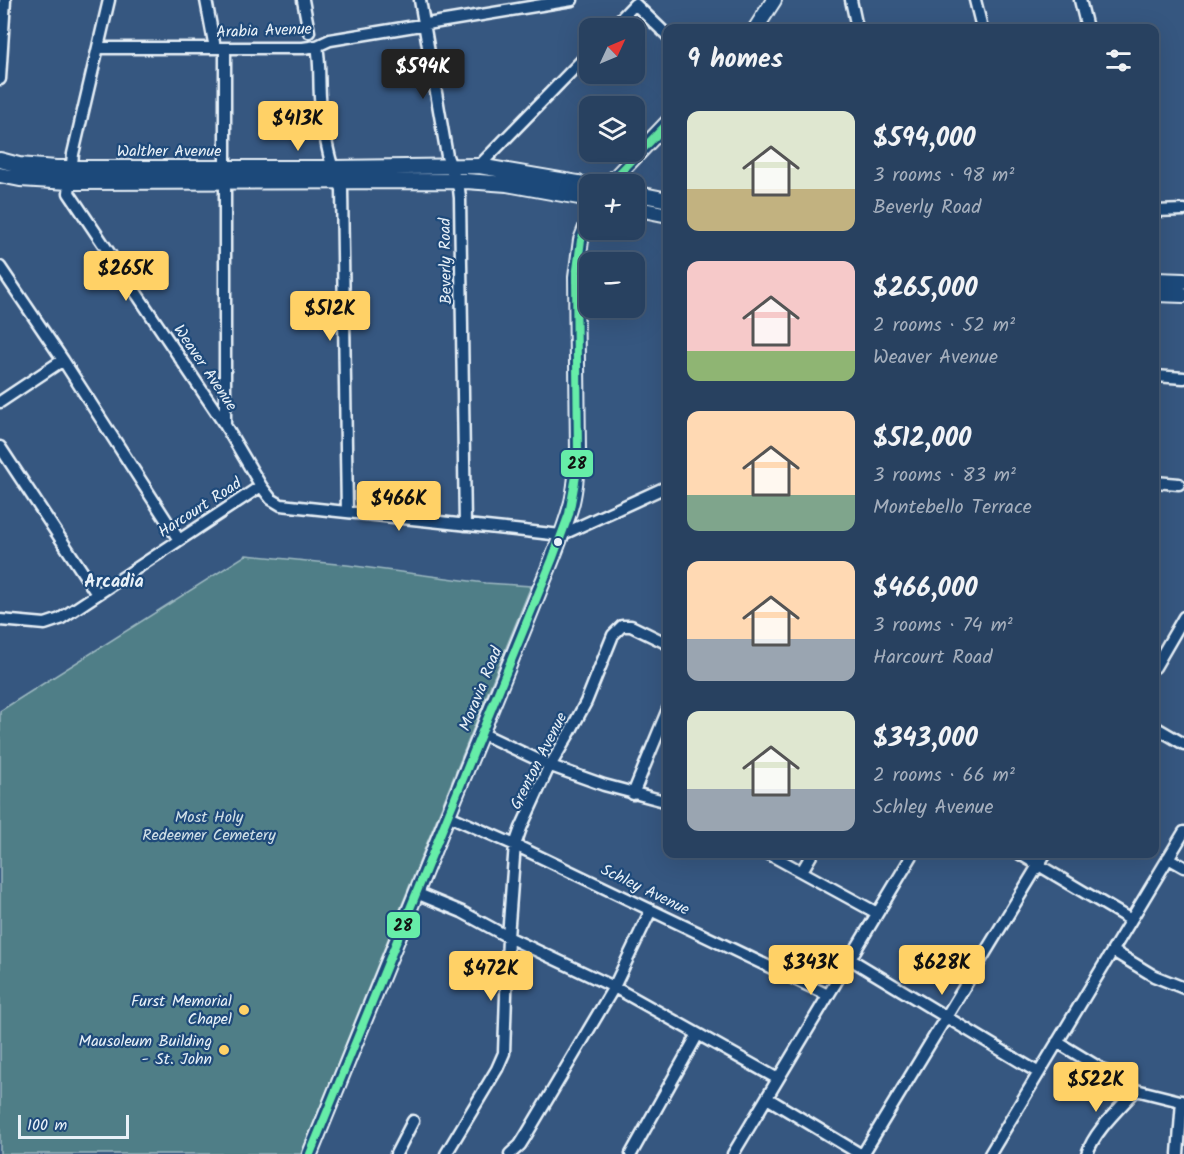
<!DOCTYPE html>
<html lang="en">
<head>
<meta charset="utf-8">
<style>
	:root { --surface:#284160; --page:#344c69; --text:#f1f3f6; --muted:#a5afbd; --line:#445a75; --accent:#ffd166 }
	body { margin:0; font-family:Kalam,sans-serif; background:var(--page); color:var(--text); height:100vh; display:flex; flex-direction:column; font-size:22px; white-space:nowrap }
	* { box-sizing:border-box; margin:0 }
	p { font-size:20px; color:var(--muted) }
	.icon { flex:none; width:33px; height:33px; fill:none; stroke:currentColor; stroke-width:2; stroke-linecap:round; stroke-linejoin:round }
	.map { position:relative; flex:1; overflow:hidden }
	.side { position:absolute; left:663px; top:24px; width:496px; height:834px; display:flex; flex-direction:column; background:var(--surface); border-radius:12px; box-shadow:0 6px 24px #0002,0 0 0 2px var(--line) }
	.side>* { flex:none }
	.needle { width:39px; rotate:46deg }
	.tools { position:absolute; left:579px; top:18px; display:grid; gap:12px }
	.tools a { display:grid; place-items:center; width:66px; height:66px; border-radius:12px; background:var(--surface); box-shadow:0 6px 24px #0002,0 0 0 2px var(--line); font-size:30px }
	.scale { position:absolute; left:18px; bottom:15px; width:111px; box-sizing:border-box; padding-left:6px; border:3px solid #e8f1f8; border-top:0; font-size:16px; line-height:21px; white-space:nowrap; color:#e8f1f8; -webkit-text-stroke:4px #1f4a7a; paint-order:stroke }
	.price { position:absolute; translate:-50% -51px; padding:0 14px; border-radius:6px; background:var(--accent); color:#111; font-size:20px; line-height:39px; filter:drop-shadow(0 2px 3px #0008) }
	.price::after { content:''; position:absolute; left:50%; top:36px; width:18px; height:14px; margin-left:-9px; background:inherit; clip-path:polygon(0 0,100% 0,50% 100%) }
	.price.selected { background:#222; color:#fff }
	ul { padding:0; list-style:none }
	li { display:flex; align-items:center; gap:18px; height:150px; padding:0 24px }
	li span { display:grid; place-items:center; flex:none; width:168px; height:120px; border-radius:12px; color:#555 }
	li>.icon { margin-inline-start:auto }
	span .icon { width:72px; height:72px; fill:#fffc; stroke-width:1 }
	li b { font-size:26px }
	h2 { display:flex; justify-content:space-between; align-items:center; height:72px; padding:0 24px; font-size:26px }
	.map>svg:first-child { display:block }
	.green { fill:#507e87; stroke:#9cb8c0; stroke-width:1.5 }
	.lines { fill:none; stroke-linecap:round; stroke-linejoin:round }
	.minor-casing { stroke:#e8f1f8; stroke-width:15 }
	.major-casing { stroke:#e8f1f8; stroke-width:18 }
	.minor { stroke:#1f4a7a; stroke-width:10 }
	.major { stroke:#1f4a7a; stroke-width:14 }
	.bus-1-casing { stroke:#1f4a7a; stroke-width:12 }
	.bus-1 { stroke:#66eda8; stroke-width:8 }
	.bus-dot { fill:#e8f1f8; stroke:#1f4a7a; stroke-width:2 }
	.poi-dot { fill:#ffd166; stroke:#1f4a7a; stroke-width:2 }
	.labels { text-anchor:middle; dominant-baseline:central; stroke-width:4.5; stroke-linejoin:round; paint-order:stroke }
	.street-label { font-size:16px; fill:#e8f1f8; stroke:#1f4a7a }
	.park-label { font-size:16px; fill:#d1e0e7; stroke:#1f4a7a }
	.poi-label { font-size:16px; fill:#e8f1f8; stroke:#1f4a7a; text-anchor:end }
	.neighbourhood-label { font-size:18px; font-weight:bold; fill:#e8f1f8; stroke:#1f4a7a }
	.line-badge { stroke:#1f4a7a; stroke-width:2 }
	.pale-badge-label { font-size:16px; text-anchor:middle; font-weight:bold; fill:#111 }
</style>
</head>
<body>
<div class="map">
<svg width="1184" height="1154" viewBox="0 0 1184 1154">
	<rect width="100%" height="100%" fill="#365780"/>
	<filter id="ink" filterUnits="userSpaceOnUse"><feTurbulence type="fractalNoise" baseFrequency=".0167" numOctaves="2"/><feDisplacementMap in="SourceGraphic" scale="12" xChannelSelector="R" yChannelSelector="G"/><feConvolveMatrix kernelMatrix="1 2 1 2 8 2 1 2 1" color-interpolation-filters="sRGB"/></filter>
	<g filter="url(#ink)">
		<!-- green -->
		<path class="green" d="M246,555L347,565L485,583L531,586L301,1154H0V711Z"/>
		<g class="lines">
			<!-- minor casing -->
			<g class="minor-casing">
				<path id="minor" d="M109,0L73,154L69,193L225,425L261,486L271,499L281,505L561,535L668,486
					M206,0L215,48
					M303,0L309,32
					M420,0L447,156L459,189L460,198L465,525
					M851,0L857,28
					M975,0L982,28
					M1080,0L1087,28
					M635,4L668,36
					M612,28L635,4
					M317,46C321,66 318,87 321,107C324,127 326,149 333,168C335,175 339,182 342,189L347,512
					M98,48H303L317,46L330,40L572,0
					M225,48V425
					M0,79L5,0
					M479,166L590,52
					M1155,211L1184,210
					M0,267L63,360L179,540
					M1155,376L1184,378
					M0,402L63,360
					M0,447L97,594
					M1155,482L1179,484
					M0,620L45,624L60,619L261,486
					M1155,667L1184,617
					M1155,727L1184,744
					M481,733L551,766L604,785L668,802
					M633,794L668,709
					M447,815L515,845L828,995
					M769,854L877,913
					M1020,854L1131,920
					M1168,858L1184,867
					M802,871L812,854
					M416,893L462,912L508,937L614,987L778,1079
					M1113,951L1154,976L1184,988
					M850,959L1039,1073
					M1057,1042L1136,1090L1184,1102
					M767,1098L860,1154
					M396,1154L413,1121
					M446,1154L497,1069L504,1053L508,937L514,857L515,845L521,828L547,771L570,732L586,702L613,635L622,626H631L668,644
					M510,1154L520,1145L525,1137L614,987L651,910
					M631,1154L698,1034
					M733,1154L913,854
					M863,1154L1045,854
					M990,1154L1184,832
					M1087,1154C1094,1131 1120,1108 1136,1090
					M1178,1154L1182,1101"/>
			</g>
			<!-- major casing -->
			<g class="major-casing">
				<path id="major" d="M756,28L774,0
					M0,160L19,165L56,168H333L479,166L590,185
					M0,175L20,179L69,182L466,181L507,184L590,199
					M609,184L668,122
					M634,193L668,200
					M634,208L668,215
					M1155,280L1184,281
					M1155,294L1184,295
					M310,1154L538,594C550,564 564,533 572,502C576,485 577,468 578,451L576,277L581,240L590,217"/>
			</g>
			<!-- minor -->
			<use href="#minor" class="minor"/>
			<!-- major -->
			<use href="#major" class="major"/>
			<!-- bus-1 casing -->
			<g class="bus-1-casing">
				<path id="bus-1" d="M609,184L668,123
					M310,1154L552,560L569,514L576,476L578,451L576,277L581,240L590,218"/>
			</g>
			<!-- bus-1 -->
			<use href="#bus-1" class="bus-1"/>
		</g>
	</g>
	<!-- markers -->
	<circle class="bus-dot" cx="558" cy="542" r="5"/>
	<g class="poi-dot">
		<circle cx="244" cy="1010" r="6"/>
		<circle cx="224" cy="1050" r="6"/>
	</g>
	<g class="labels">
		<!-- street labels -->
		<g class="street-label">
			<text transform="translate(264 31) rotate(-2)">Arabia Avenue</text>
			<text x="169" y="151">Walther Avenue</text>
			<text transform="translate(446 261) rotate(-91)">Beverly Road</text>
			<text transform="translate(205 368) rotate(56)">Weaver Avenue</text>
			<text transform="translate(200 508) rotate(-33)">Harcourt Road</text>
			<text transform="translate(481 689) rotate(-68)">Moravia Road</text>
			<text transform="translate(539 761) rotate(-63)">Grenton Avenue</text>
			<text transform="translate(645 890) rotate(26)">Schley Avenue</text>
		</g>
		<!-- park labels -->
		<g class="park-label">
			<text x="209" y="817">Most Holy<tspan x="209" dy="18">Redeemer Cemetery</tspan></text>
		</g>
		<!-- poi labels -->
		<g class="poi-label">
			<text x="232" y="1001">Furst Memorial<tspan x="232" dy="18">Chapel</tspan></text>
			<text x="212" y="1041">Mausoleum Building<tspan x="212" dy="18">- St. John</tspan></text>
		</g>
		<!-- neighbourhood labels -->
		<g class="neighbourhood-label">
			<text x="114" y="582">Arcadia</text>
		</g>
	</g>
	<g class="line-badge">
		<rect x="560" y="449" width="34" height="29" rx="6" fill="#66eda8"/>
		<rect x="386" y="911" width="35" height="28" rx="6" fill="#66eda8"/>
	</g>
	<g class="pale-badge-label">
		<text x="577" y="469">28</text>
		<text x="403" y="931">28</text>
	</g>
</svg>
<div class="tools">
<a><svg class="needle" viewBox="-14 -14 28 28"><path d="M0-13l5 13h-10z" fill="#e53935"/><path d="M0 13l5-13h-10z" fill="#a5afbd"/></svg></a>
<a><svg class="icon" aria-label="layers" viewBox="0 0 24 24"><path d="M12 4l9 5-9 5-9-5zM3 14l9 5 9-5"/></svg></a>
<a>+</a>
<a>−</a>
</div>
<div class="scale">100 m</div>
<b class="price selected" style="left:423px;top:100px">$594K</b>
<b class="price" style="left:298px;top:152px">$413K</b>
<b class="price" style="left:126px;top:302px">$265K</b>
<b class="price" style="left:330px;top:342px">$512K</b>
<b class="price" style="left:399px;top:532px">$466K</b>
<b class="price" style="left:811px;top:996px">$343K</b>
<b class="price" style="left:942px;top:996px">$628K</b>
<b class="price" style="left:491px;top:1002px">$472K</b>
<b class="price" style="left:1096px;top:1113px">$522K</b>
<section class="side">
<h2>9 homes<svg class="icon" aria-label="filters" viewBox="0 0 24 24"><path d="M4 7h16M4 17h16"/><circle cx="9" cy="7" r="2"/><circle cx="15" cy="17" r="2"/></svg></h2>
<ul>
<li><span style="background:linear-gradient(#dfe7d0 65%,#c2b280 0)"><svg class="icon" aria-label="home" viewBox="0 0 24 24"><path d="M3 11l9-7 9 7M6 9v11h12V9"/></svg></span><div><b>$594,000</b><p>3 rooms · 98 m²</p><p>Beverly Road</p></div></li>
<li><span style="background:linear-gradient(#f6c9c9 75%,#8fb573 0)"><svg class="icon" aria-label="home" viewBox="0 0 24 24"><path d="M3 11l9-7 9 7M6 9v11h12V9"/></svg></span><div><b>$265,000</b><p>2 rooms · 52 m²</p><p>Weaver Avenue</p></div></li>
<li><span style="background:linear-gradient(#ffd9b3 70%,#7fa58c 0)"><svg class="icon" aria-label="home" viewBox="0 0 24 24"><path d="M3 11l9-7 9 7M6 9v11h12V9"/></svg></span><div><b>$512,000</b><p>3 rooms · 83 m²</p><p>Montebello Terrace</p></div></li>
<li><span style="background:linear-gradient(#ffd9b3 65%,#9aa5b1 0)"><svg class="icon" aria-label="home" viewBox="0 0 24 24"><path d="M3 11l9-7 9 7M6 9v11h12V9"/></svg></span><div><b>$466,000</b><p>3 rooms · 74 m²</p><p>Harcourt Road</p></div></li>
<li><span style="background:linear-gradient(#dfe7d0 65%,#9aa5b1 0)"><svg class="icon" aria-label="home" viewBox="0 0 24 24"><path d="M3 11l9-7 9 7M6 9v11h12V9"/></svg></span><div><b>$343,000</b><p>2 rooms · 66 m²</p><p>Schley Avenue</p></div></li>
</ul>
</section>
</div>
</body>
</html>
